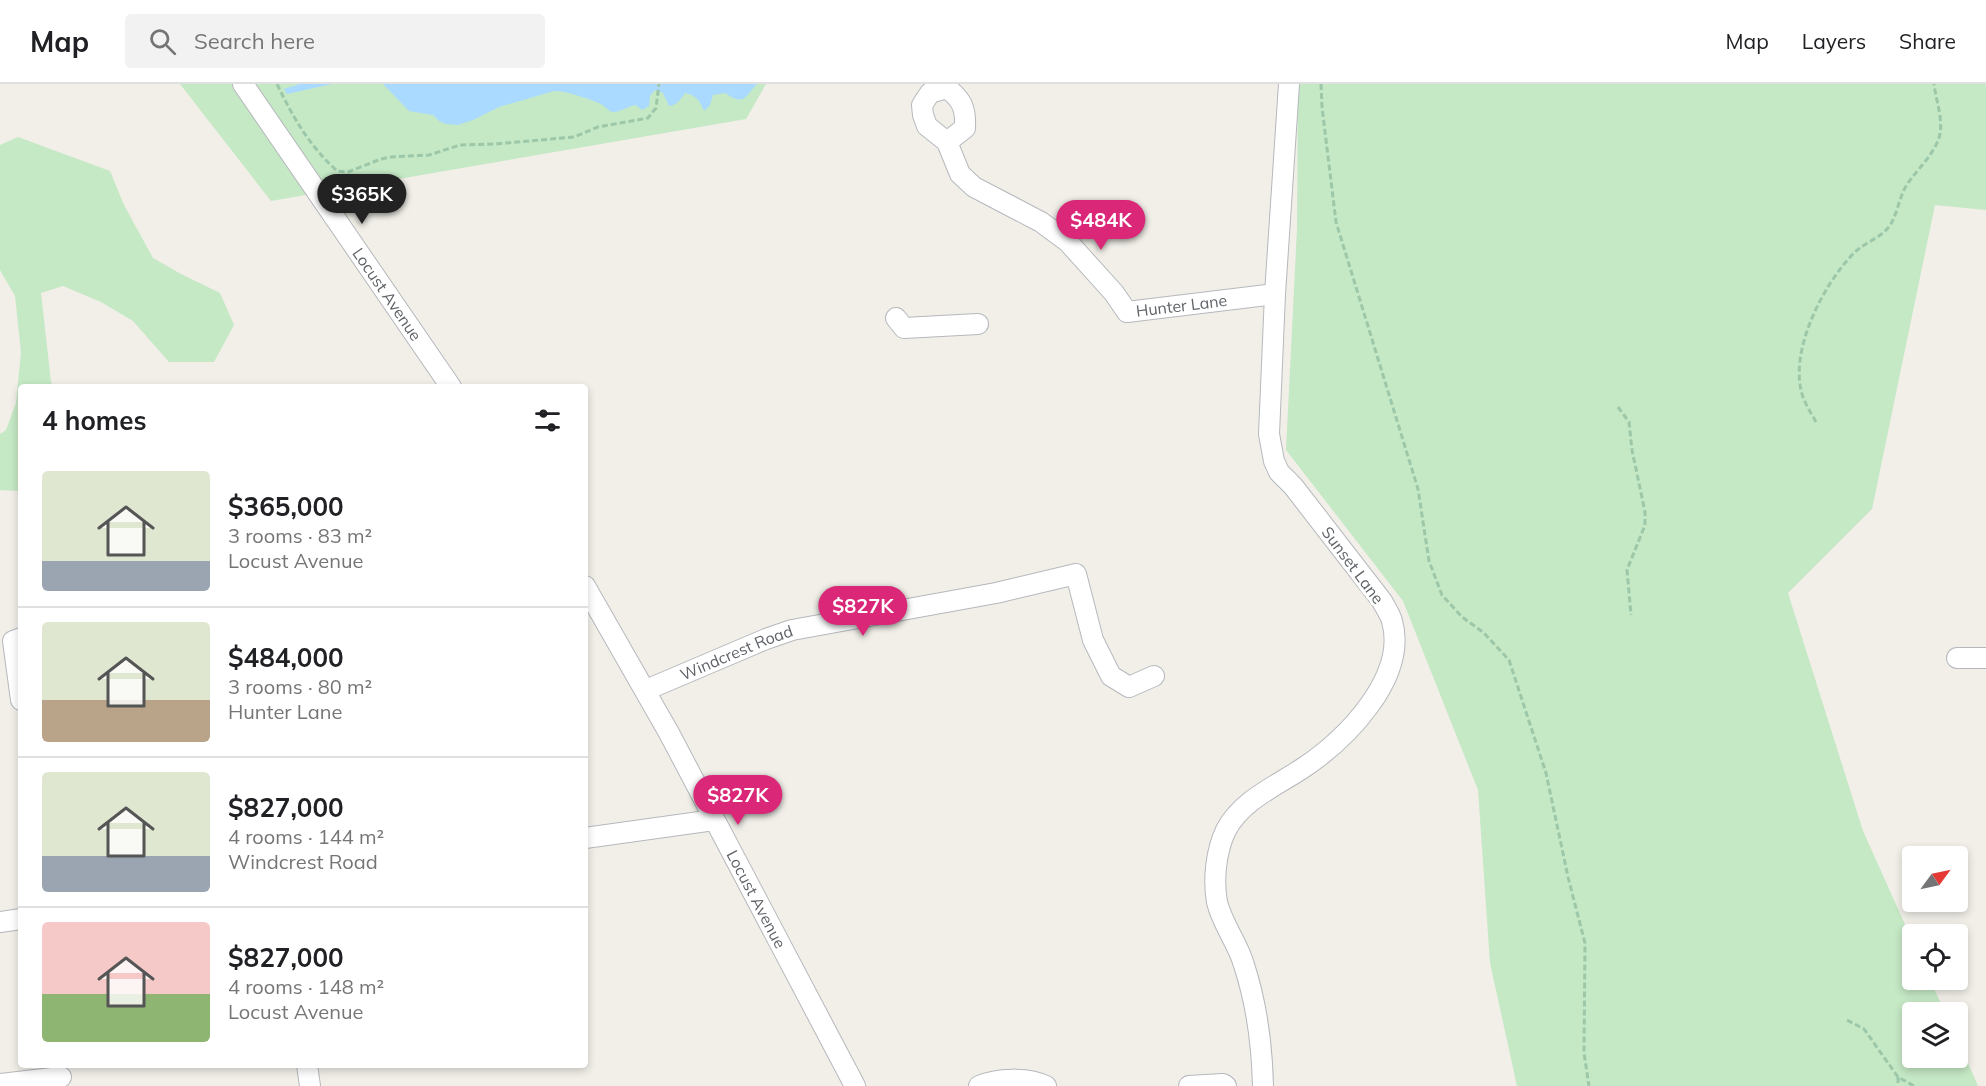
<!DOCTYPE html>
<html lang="en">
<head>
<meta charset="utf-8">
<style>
	:root { --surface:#fff; --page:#f2f2f2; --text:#202124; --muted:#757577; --line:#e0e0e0; --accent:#db2777 }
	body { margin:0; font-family:Mulish,sans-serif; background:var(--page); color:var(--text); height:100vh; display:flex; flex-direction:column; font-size:22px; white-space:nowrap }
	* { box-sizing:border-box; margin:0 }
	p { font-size:20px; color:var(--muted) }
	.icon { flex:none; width:33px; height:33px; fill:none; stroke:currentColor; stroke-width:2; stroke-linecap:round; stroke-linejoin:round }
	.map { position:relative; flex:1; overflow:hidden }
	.panel { position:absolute; left:18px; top:300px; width:570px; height:684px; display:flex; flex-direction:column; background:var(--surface); border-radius:6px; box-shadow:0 3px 9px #0003 }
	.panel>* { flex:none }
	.needle { width:39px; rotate:57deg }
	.tools { position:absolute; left:1902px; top:762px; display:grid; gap:12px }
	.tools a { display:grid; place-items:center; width:66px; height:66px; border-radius:6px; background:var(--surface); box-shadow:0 3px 9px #0003; font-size:30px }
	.price { position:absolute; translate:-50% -51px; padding:0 14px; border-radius:21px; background:var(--accent); color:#fff; font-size:20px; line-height:39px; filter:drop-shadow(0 2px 3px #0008) }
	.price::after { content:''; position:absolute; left:50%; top:36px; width:18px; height:14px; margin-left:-9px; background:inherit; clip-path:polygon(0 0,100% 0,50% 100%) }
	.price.selected { background:#222; color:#fff }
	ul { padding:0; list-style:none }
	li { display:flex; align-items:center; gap:18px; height:150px; padding:0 24px }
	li+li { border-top:2px solid var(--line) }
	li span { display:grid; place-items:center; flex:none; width:168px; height:120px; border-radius:6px; color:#555 }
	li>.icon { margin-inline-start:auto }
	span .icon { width:72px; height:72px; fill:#fffc; stroke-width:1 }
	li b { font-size:26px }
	h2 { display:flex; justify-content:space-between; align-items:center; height:72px; padding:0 24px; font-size:26px }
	header { display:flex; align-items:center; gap:36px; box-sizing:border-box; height:84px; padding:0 30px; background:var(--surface); border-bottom:2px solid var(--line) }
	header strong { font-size:28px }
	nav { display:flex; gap:33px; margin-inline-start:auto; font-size:21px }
	.search { width:420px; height:54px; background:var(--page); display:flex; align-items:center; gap:15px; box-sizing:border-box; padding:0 21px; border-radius:6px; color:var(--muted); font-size:22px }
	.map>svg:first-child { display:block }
	.green { fill:#c5e8c5 }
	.water { fill:#aadaff }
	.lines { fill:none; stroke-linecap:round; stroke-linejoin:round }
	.minor-casing { stroke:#b5b8bc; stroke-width:22 }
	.path { stroke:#9cc7a9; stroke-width:3; stroke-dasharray:6 3; stroke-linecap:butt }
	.minor { stroke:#fff; stroke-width:20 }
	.labels { text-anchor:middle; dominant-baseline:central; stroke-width:6; stroke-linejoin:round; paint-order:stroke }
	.street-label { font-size:16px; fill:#5f6368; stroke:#fff }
</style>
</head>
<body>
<header>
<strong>Map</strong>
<div class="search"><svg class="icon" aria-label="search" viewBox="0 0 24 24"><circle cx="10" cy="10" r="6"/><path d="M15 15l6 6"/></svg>Search here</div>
<nav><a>Map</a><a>Layers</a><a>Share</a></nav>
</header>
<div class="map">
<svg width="1986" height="1002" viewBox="0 0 1986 1002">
	<rect width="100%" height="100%" fill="#f1efe8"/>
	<!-- green -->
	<path class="green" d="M180,0H766L746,35L271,117Z
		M1298,0H1986V126L1935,121L1872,425L1788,509L1863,747L1912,856V896H1930L1945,928H1912V974H1958V956L1978,1002H1517L1490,879L1478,706L1403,517L1286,366L1297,145Z
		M18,53L110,87L124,121L153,174L181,190L220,209L234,241L214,278H169L133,237L101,218L63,202L41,209L51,298L53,303H21V407L0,406V350L6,346L16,319L21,268L15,212L0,186V61Z"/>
	<!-- water -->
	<path class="water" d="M300,0H332L287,10L284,5Z
		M383,0H757C745,12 745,23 725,9L713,11L710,21L704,27C700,17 696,11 685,9C681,15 677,21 669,22L663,9L655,6L650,12L649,22L642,26L636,21C628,22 618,29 613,28C608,27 605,22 601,20C589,15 567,7 554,7L499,23L473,36L458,41L446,40L439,37L433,31L409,27Z"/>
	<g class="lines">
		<!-- minor casing -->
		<g class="minor-casing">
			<g id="minor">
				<path id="s1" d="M243,0L451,303"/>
				<path id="s2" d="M947,58L965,44C966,24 962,16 947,4L930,9L922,21L923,31L927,42L947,58L960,90L974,103L1041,138L1068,158L1114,209L1127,228L1275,210"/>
				<path d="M896,234L904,244L978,240"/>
				<path id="s3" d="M585,502L669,649L855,1002"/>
				<path d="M21,554L13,557L21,616"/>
				<path d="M1957,574H1986"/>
				<path id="s4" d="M646,606L766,555L792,546L996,509L1076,490L1093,556L1111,592L1129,603L1154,592"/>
				<path d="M585,754L714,736"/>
				<path d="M0,838L21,835"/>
				<path d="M307,981L310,1002"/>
				<path d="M0,1000L61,993"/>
				<path d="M979,1002C997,994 1028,993 1046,1002"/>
				<path d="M1189,1002L1223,1000L1226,1002"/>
				<path d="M1263,1002C1262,960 1257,921 1244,881C1238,859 1222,840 1217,818C1213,795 1216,767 1226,746C1242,716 1276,702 1303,684C1345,656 1408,594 1392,537C1390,530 1385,523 1382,517L1293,402L1279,388L1274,377L1269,350L1275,210L1289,0"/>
			</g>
		</g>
		<!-- path -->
		<path class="path" d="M277,0C294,35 308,60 337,87L348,88L381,75L391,73L429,71L460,61L495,60L574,53L598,43L648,34L656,24L659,0
			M1321,0L1322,23L1336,138L1418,405L1429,477L1442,511L1462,533L1483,548L1509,576L1546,689L1568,793L1585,859L1584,969L1589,1002
			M1618,323L1629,338L1632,366L1645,428V441L1627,486L1631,531
			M1816,338C1811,329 1805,320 1802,310C1789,266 1824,199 1854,169C1864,159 1878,155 1887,145C1898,133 1898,113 1908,99C1918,85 1933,71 1939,54C1944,37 1936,17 1934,0
			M1847,936L1864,945L1898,993L1914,1002
			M1898,993V1002"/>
		<!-- minor -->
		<use href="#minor" class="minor"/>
	</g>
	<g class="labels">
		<!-- street labels -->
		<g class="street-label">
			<text stroke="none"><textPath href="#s1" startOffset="255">Locust Avenue</textPath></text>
			<text stroke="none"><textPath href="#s2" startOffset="458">Hunter Lane</textPath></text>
			<text transform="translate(1353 481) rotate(53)">Sunset Lane</text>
			<text stroke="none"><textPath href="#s4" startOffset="98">Windcrest Road</textPath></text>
			<text stroke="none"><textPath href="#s3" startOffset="357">Locust Avenue</textPath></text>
		</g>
	</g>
</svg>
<div class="tools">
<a><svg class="needle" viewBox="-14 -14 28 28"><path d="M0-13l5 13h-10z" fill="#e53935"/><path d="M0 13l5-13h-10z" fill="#757577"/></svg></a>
<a><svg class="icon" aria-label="locate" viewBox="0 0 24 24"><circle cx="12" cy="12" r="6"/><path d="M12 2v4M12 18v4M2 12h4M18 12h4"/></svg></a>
<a><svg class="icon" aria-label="layers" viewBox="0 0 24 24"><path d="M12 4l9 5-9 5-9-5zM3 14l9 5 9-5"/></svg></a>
</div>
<b class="price selected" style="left:362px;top:141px">$365K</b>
<b class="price" style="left:1101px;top:167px">$484K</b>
<b class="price" style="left:863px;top:553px">$827K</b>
<b class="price" style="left:738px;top:742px">$827K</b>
<section class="panel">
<h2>4 homes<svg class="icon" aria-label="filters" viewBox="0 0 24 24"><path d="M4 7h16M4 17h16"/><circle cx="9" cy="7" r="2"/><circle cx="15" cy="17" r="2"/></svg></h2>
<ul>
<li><span style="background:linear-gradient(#dfe7d0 75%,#9aa5b1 0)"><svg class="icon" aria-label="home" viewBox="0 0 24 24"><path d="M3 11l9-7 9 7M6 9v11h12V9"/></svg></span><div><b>$365,000</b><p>3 rooms · 83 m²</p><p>Locust Avenue</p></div></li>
<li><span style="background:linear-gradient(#dfe7d0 65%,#b9a48a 0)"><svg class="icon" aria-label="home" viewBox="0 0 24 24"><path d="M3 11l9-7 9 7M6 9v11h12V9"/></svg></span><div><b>$484,000</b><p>3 rooms · 80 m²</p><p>Hunter Lane</p></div></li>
<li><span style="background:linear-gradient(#dfe7d0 70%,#9aa5b1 0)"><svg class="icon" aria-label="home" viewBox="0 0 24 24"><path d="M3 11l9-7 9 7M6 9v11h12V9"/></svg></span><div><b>$827,000</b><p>4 rooms · 144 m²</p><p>Windcrest Road</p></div></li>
<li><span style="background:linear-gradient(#f6c9c9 60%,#8fb573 0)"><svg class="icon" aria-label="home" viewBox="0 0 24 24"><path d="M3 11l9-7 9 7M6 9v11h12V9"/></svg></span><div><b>$827,000</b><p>4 rooms · 148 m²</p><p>Locust Avenue</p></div></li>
</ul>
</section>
</div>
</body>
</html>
